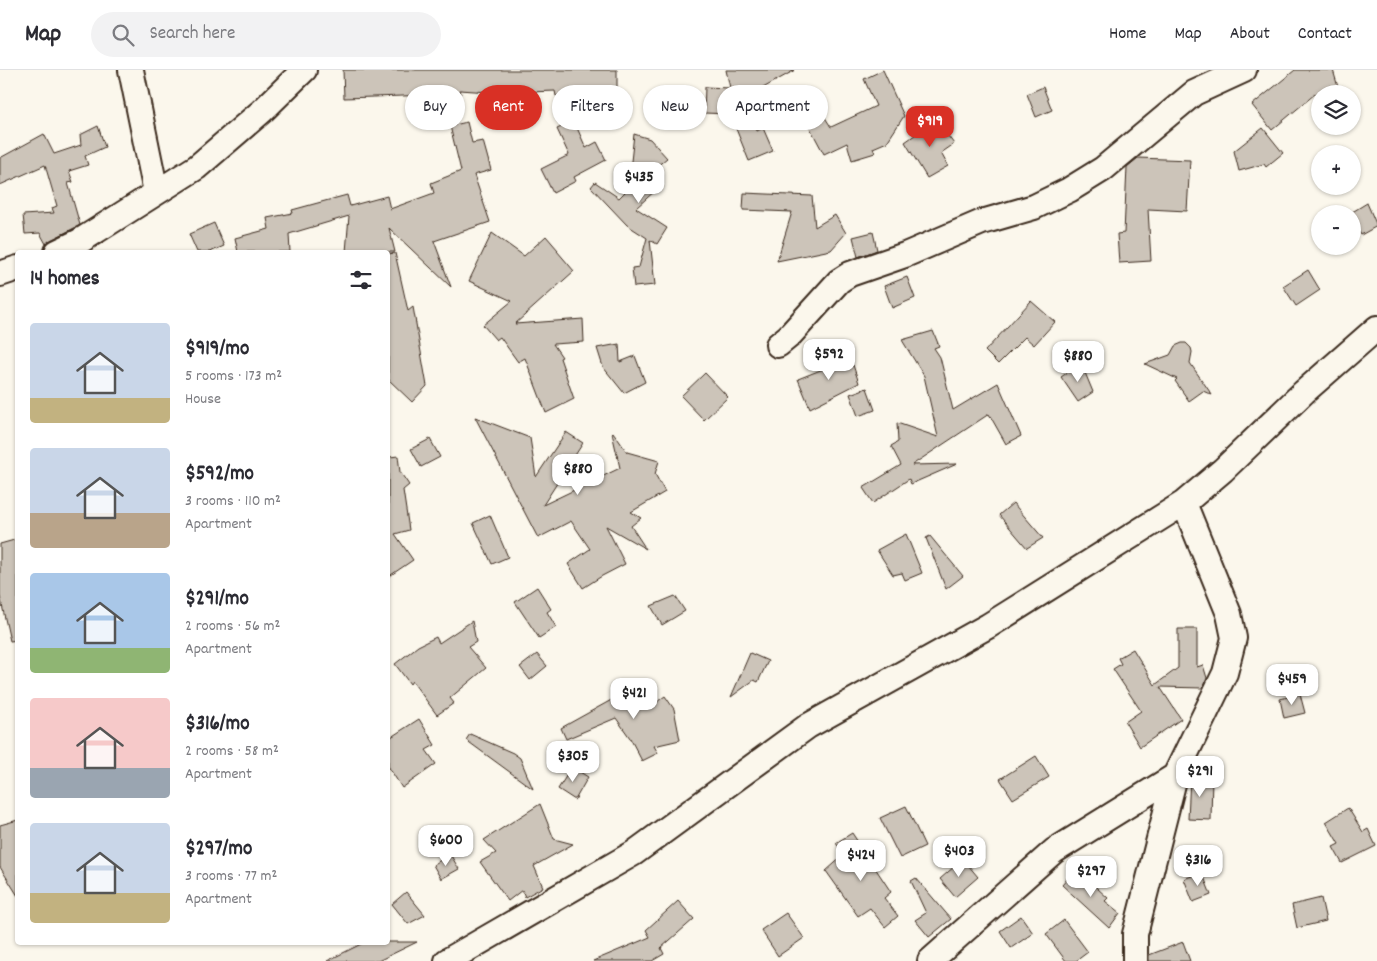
<!DOCTYPE html>
<html lang="en">
<head>
<meta charset="utf-8">
<style>
	:root { --surface:#fff; --page:#f2f2f3; --text:#2b2b33; --muted:#7c7c81; --line:#e1e1e2; --accent:#d93025 }
	body { margin:0; font-family:Dekko,sans-serif; background:var(--page); color:var(--text); height:100vh; display:flex; flex-direction:column; font-size:19px; white-space:nowrap }
	* { box-sizing:border-box; margin:0 }
	p { font-size:16px; color:var(--muted) }
	.icon { flex:none; width:28px; height:28px; fill:none; stroke:currentColor; stroke-width:2; stroke-linecap:round; stroke-linejoin:round }
	.map { position:relative; flex:1; overflow:hidden }
	.sheet { position:absolute; left:15px; top:180px; width:375px; height:695px; display:flex; flex-direction:column; background:var(--surface); border-radius:5px; box-shadow:0 1px 4px #0004 }
	.sheet>* { flex:none }
	.guide { position:absolute; left:405px; top:15px; width:475px; height:45px; display:flex; gap:10px }
	.tools { position:absolute; left:1311px; top:15px; display:grid; gap:10px }
	.tools a { display:grid; place-items:center; width:50px; height:50px; border-radius:50%; background:var(--surface); box-shadow:0 1px 4px #0004; font-size:25px }
	.price { position:absolute; translate:-50% -42px; padding:0 11px; border-radius:10px; background:#fff; color:#222; font-size:16px; line-height:32px; filter:drop-shadow(0 1px 2px #0008) }
	.price::after { content:''; position:absolute; left:50%; top:30px; width:15px; height:11px; margin-left:-8px; background:inherit; clip-path:polygon(0 0,100% 0,50% 100%) }
	.price.selected { background:var(--accent); color:#fff }
	ul { padding:0; list-style:none }
	li { display:flex; align-items:center; gap:15px; height:125px; padding:0 15px }
	li span { display:grid; place-items:center; flex:none; width:140px; height:100px; border-radius:5px; color:#555 }
	li>.icon { margin-inline-start:auto }
	span .icon { width:60px; height:60px; fill:#fffc; stroke-width:1 }
	li b { font-size:21px }
	h2 { display:flex; justify-content:space-between; align-items:center; height:60px; padding:0 15px; font-size:21px }
	.chip { padding:0 18px; border-radius:22px; background:var(--surface); box-shadow:0 1px 4px #0004; font-size:18px; line-height:45px }
	.chip.selected { background:var(--accent); color:#fff }
	header { display:flex; align-items:center; gap:30px; box-sizing:border-box; height:70px; padding:0 25px; background:var(--surface); border-bottom:1px solid var(--line) }
	header strong { font-size:24px }
	nav { display:flex; gap:28px; margin-inline-start:auto; font-size:18px }
	.search { width:350px; height:45px; background:var(--page); display:flex; align-items:center; gap:12px; box-sizing:border-box; padding:0 18px; border-radius:28px; color:var(--muted); font-size:19px }
	.map>svg:first-child { display:block }
	.building { fill:#ccc4b9; stroke:#3b2a1e }
	.lines { fill:none; stroke-linecap:round; stroke-linejoin:round }
	.minor-casing { stroke:#3b2a1e; stroke-width:28 }
	.minor { stroke:#fbf7ec; stroke-width:24 }
</style>
</head>
<body>
<header>
<strong>Map</strong>
<div class="search"><svg class="icon" aria-label="search" viewBox="0 0 24 24"><circle cx="10" cy="10" r="6"/><path d="M15 15l6 6"/></svg>Search here</div>
<nav><a>Home</a><a>Map</a><a>About</a><a>Contact</a></nav>
</header>
<div class="map">
<svg width="1377" height="891" viewBox="0 0 1377 891">
	<rect width="100%" height="100%" fill="#fbf7ec"/>
	<filter id="ink" filterUnits="userSpaceOnUse"><feTurbulence type="fractalNoise" baseFrequency=".02" numOctaves="2"/><feDisplacementMap in="SourceGraphic" scale="10" xChannelSelector="R" yChannelSelector="G"/><feConvolveMatrix kernelMatrix="1 2 1 2 8 2 1 2 1" color-interpolation-filters="sRGB"/></filter>
	<g filter="url(#ink)">
		<!-- building -->
		<path class="building" d="M343,0H617V28H570V26H556L555,21L503,23L460,20L461,24L344,28Z
			M726,0H795L749,26L757,61L763,58L773,81L749,91L730,44L704,43L705,17L730,18Z
			M883,0L904,46L887,72L873,78L875,83L852,90L847,73L824,84L800,39L814,30L831,57L876,36L864,9Z
			M1295,0H1333L1340,24H1315L1272,60L1252,35Z
			M1043,17L1052,40L1036,47L1027,24Z
			M936,50L954,74L941,83L948,96L927,108L905,72Z
			M574,51L586,78L597,72L606,90L574,107L576,111L553,123L541,99L569,85L557,59Z
			M467,52L472,73L483,71L491,100L474,105L490,152L434,171L451,217L389,158L395,182H346L349,146L289,164L290,182H238L235,168L269,159L267,148L293,143L292,140L347,125L350,136L387,126L390,139L434,123L431,113L461,101L450,56Z
			M98,56L105,77L85,86L88,95L69,101L73,112L68,113L80,155L51,170L46,174L40,163L25,164L23,145L54,143L52,138L57,136L45,95L0,115V88L44,64L54,84L81,75L80,65Z
			M1263,58L1283,83L1266,97L1264,94L1239,101L1234,81Z
			M634,64L650,69L667,88L645,106L657,119L636,138L667,158L657,174L650,170L655,215L634,217L632,198L639,197L647,168L627,155L591,117L595,112L619,128L628,119Z
			M1138,88L1190,90L1187,141L1148,139L1151,191L1119,193L1117,164L1124,163L1127,97Z
			M744,123L812,126L815,157L835,145L846,163L831,180L777,191L792,142L743,140Z
			M1367,133L1377,156L1361,165L1352,151V144H1349Z
			M214,153L224,176L210,182H197L189,164Z
			M873,162L877,180L858,187L853,167Z
			M492,163L524,186L546,166L558,180L557,181L574,201L515,254L583,249L584,272L553,274L562,287L560,288L574,329L546,343L525,288L518,292L500,267L496,270L483,255L512,231L469,211Z
			M395,183L408,241L413,237L427,316L412,332L388,309V184Z
			M1308,200L1320,220L1296,236L1283,216Z
			M907,207L915,228L892,238L884,216Z
			M1031,231L1055,252L1034,275L1025,267L998,294L985,281Z
			M933,261L939,276L934,278L940,287L953,340L998,313L1021,366L1006,374L989,344L912,395L957,394L911,414L909,409L873,433L863,418L901,395L891,376L898,372L897,353L938,367L924,306L902,270Z
			M1182,273H1186L1191,278L1192,282L1190,293L1212,325L1203,321L1189,331L1175,311L1177,309L1145,294L1170,285L1175,276Z
			M619,274L620,292L635,286L645,312L624,323L603,297L597,278Z
			M844,286L848,296L853,295L859,313L810,338L798,309L828,297L826,291Z
			M1081,293L1093,322L1078,332L1061,307Z
			M705,303L728,327L704,350L681,326Z
			M867,318L875,340L858,346L850,324Z
			M475,347L530,368L536,407L566,362L583,373L543,435L620,398L612,363L613,362L627,382L659,391L655,404L665,422L631,442L641,448L631,456L646,479L606,456L625,494L602,506L583,518L568,494L590,479L571,451L538,468Z
			M430,369L440,387L421,397L411,379Z
			M388,382L390,387L398,386L400,402L409,415L403,420L409,460L395,464L413,490L388,507Z
			M1013,433L1043,468L1027,478L999,445Z
			M490,445L508,487L492,494L473,453Z
			M906,464L922,503L905,510L902,503L893,505L877,480Z
			M930,466L963,506L946,519L926,468Z
			M18,469V570L10,571L0,526V474Z
			M537,517L551,539L547,542L556,557L539,568L515,532Z
			M675,526L685,541L662,555L651,536Z
			M472,551L476,572L468,577L486,598L450,628L454,633L437,645L412,611L410,614L395,594L418,576L436,567L439,573Z
			M1178,559H1197V597L1203,595L1207,608L1203,618L1160,617L1181,649L1140,677L1125,652L1141,641L1113,599L1121,594L1118,588L1133,579L1155,615L1178,598Z
			M750,583L768,591L758,612L754,610L731,627Z
			M537,584L547,596L530,610L520,597Z
			M642,613L654,634L665,626L674,639L680,670L654,676L658,683L642,691L630,668L616,648L566,669L561,658Z
			M1300,624L1305,643L1284,648L1280,629Z
			M419,649L435,675L426,680L436,694L402,718L388,696V669Z
			M470,664L513,683L520,688L533,719L466,670Z
			M1036,686L1049,707L1013,729L1000,709Z
			M572,697L588,707L575,730L558,719Z
			M1190,707H1212L1211,750L1188,749Z
			M540,734L554,769L573,774L534,796L543,817L525,827L522,820L508,831L480,792L496,783L484,770Z
			M906,736L925,776L900,788L880,748Z
			M1348,738L1363,762L1368,759L1376,776L1342,793L1333,777L1339,774L1326,752Z
			M18,750V826L0,797V755Z
			M852,763L891,822L884,828L898,846L885,857L870,838L858,846L826,801L844,785L836,773Z
			M450,784L459,799L441,809L433,795Z
			M963,789L978,807L955,827L940,809Z
			M1076,799L1108,828L1105,831L1120,843L1109,858L1062,815Z
			M1202,802L1211,825L1193,832L1184,809Z
			M916,808L951,849L929,867L915,850L926,843L911,811Z
			M406,822L425,845L408,854L392,834Z
			M1321,828L1326,851L1297,858L1292,835Z
			M678,831L694,849L661,878L664,884L652,891H593L650,867L646,860Z
			M786,843L804,868L778,886L761,860Z
			M1021,846L1033,863L1011,878L1000,861Z
			M1064,850L1088,882L1076,891H1066L1046,864Z
			M365,872H417L378,891H327Z
			M1183,872L1190,891H1149V885Z"/>
		<g class="lines">
			<!-- minor casing -->
			<g class="minor-casing">
				<path id="minor" d="M131,0L156,122
					M57,182L80,171L197,97L262,41L304,0
					M0,204L18,198
					M778,275L789,266L839,211L850,204L905,185L982,152L1034,137L1069,120L1103,99L1194,23L1244,0
					M447,891L634,783L808,656L988,556L1184,433L1223,400L1304,322L1377,258
					M930,891L1054,781L1175,706
					M1135,891V864L1175,706L1225,603L1234,568L1229,544L1184,433"/>
			</g>
			<!-- minor -->
			<use href="#minor" class="minor"/>
		</g>
	</g>
</svg>
<div class="tools">
<a><svg class="icon" aria-label="layers" viewBox="0 0 24 24"><path d="M12 4l9 5-9 5-9-5zM3 14l9 5 9-5"/></svg></a>
<a>+</a>
<a>−</a>
</div>
<b class="price selected" style="left:930px;top:78px">$919</b>
<b class="price" style="left:639px;top:134px">$435</b>
<b class="price" style="left:829px;top:311px">$592</b>
<b class="price" style="left:1078px;top:313px">$880</b>
<b class="price" style="left:578px;top:426px">$880</b>
<b class="price" style="left:1292px;top:636px">$459</b>
<b class="price" style="left:634px;top:650px">$421</b>
<b class="price" style="left:573px;top:713px">$305</b>
<b class="price" style="left:1200px;top:728px">$291</b>
<b class="price" style="left:446px;top:797px">$600</b>
<b class="price" style="left:959px;top:808px">$403</b>
<b class="price" style="left:861px;top:812px">$424</b>
<b class="price" style="left:1198px;top:817px">$316</b>
<b class="price" style="left:1091px;top:828px">$297</b>
<div class="guide">
<a class="chip">Buy</a>
<a class="chip selected">Rent</a>
<a class="chip">Filters</a>
<a class="chip">New</a>
<a class="chip">Apartment</a>
</div>
<section class="sheet">
<h2>14 homes<svg class="icon" aria-label="filters" viewBox="0 0 24 24"><path d="M4 7h16M4 17h16"/><circle cx="9" cy="7" r="2"/><circle cx="15" cy="17" r="2"/></svg></h2>
<ul>
<li><span style="background:linear-gradient(#c9d6e8 75%,#c2b280 0)"><svg class="icon" aria-label="home" viewBox="0 0 24 24"><path d="M3 11l9-7 9 7M6 9v11h12V9"/></svg></span><div><b>$919/mo</b><p>5 rooms · 173 m²</p><p>House</p></div></li>
<li><span style="background:linear-gradient(#c9d6e8 65%,#b9a48a 0)"><svg class="icon" aria-label="home" viewBox="0 0 24 24"><path d="M3 11l9-7 9 7M6 9v11h12V9"/></svg></span><div><b>$592/mo</b><p>3 rooms · 110 m²</p><p>Apartment</p></div></li>
<li><span style="background:linear-gradient(#a9c7e8 75%,#8fb573 0)"><svg class="icon" aria-label="home" viewBox="0 0 24 24"><path d="M3 11l9-7 9 7M6 9v11h12V9"/></svg></span><div><b>$291/mo</b><p>2 rooms · 56 m²</p><p>Apartment</p></div></li>
<li><span style="background:linear-gradient(#f6c9c9 70%,#9aa5b1 0)"><svg class="icon" aria-label="home" viewBox="0 0 24 24"><path d="M3 11l9-7 9 7M6 9v11h12V9"/></svg></span><div><b>$316/mo</b><p>2 rooms · 58 m²</p><p>Apartment</p></div></li>
<li><span style="background:linear-gradient(#c9d6e8 70%,#c2b280 0)"><svg class="icon" aria-label="home" viewBox="0 0 24 24"><path d="M3 11l9-7 9 7M6 9v11h12V9"/></svg></span><div><b>$297/mo</b><p>3 rooms · 77 m²</p><p>Apartment</p></div></li>
</ul>
</section>
</div>
</body>
</html>
